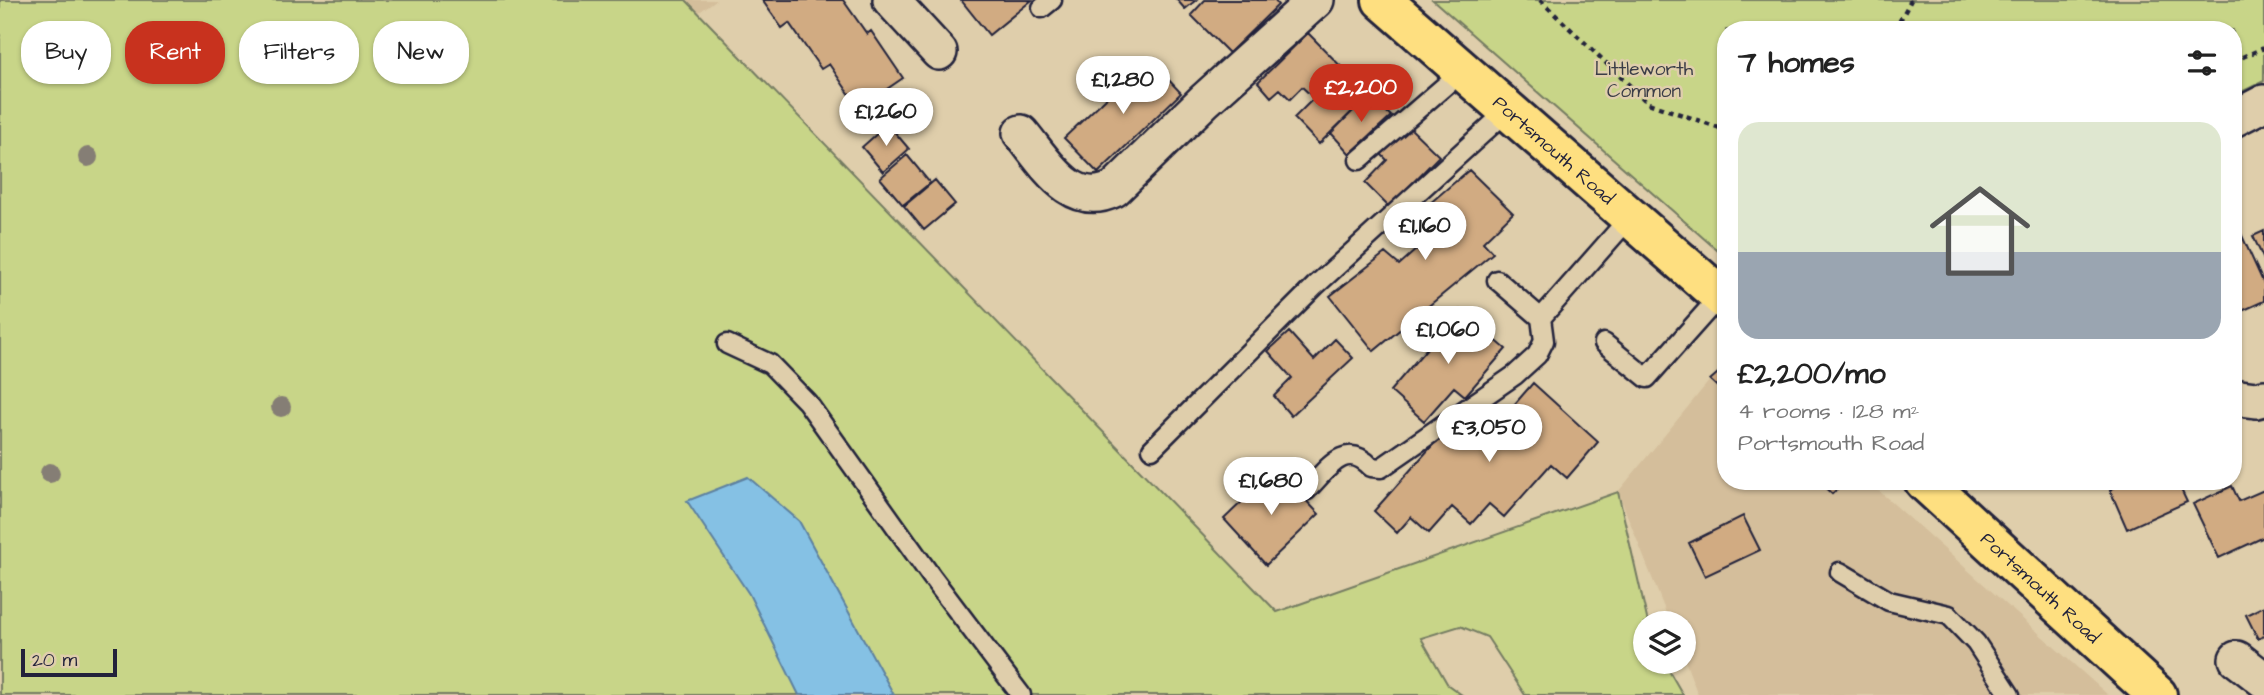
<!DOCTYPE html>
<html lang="en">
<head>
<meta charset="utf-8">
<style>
	:root { --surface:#fff; --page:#f6f6f6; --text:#222; --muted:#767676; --accent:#c8321e }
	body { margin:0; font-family:"Architects Daughter",sans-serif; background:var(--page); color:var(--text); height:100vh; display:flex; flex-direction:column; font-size:26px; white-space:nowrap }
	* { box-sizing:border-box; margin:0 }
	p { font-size:23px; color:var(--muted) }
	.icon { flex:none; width:38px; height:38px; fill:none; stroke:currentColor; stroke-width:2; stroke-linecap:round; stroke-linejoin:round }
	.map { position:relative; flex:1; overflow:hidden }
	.details { position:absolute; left:1717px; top:21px; width:525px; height:469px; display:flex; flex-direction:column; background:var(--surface); border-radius:28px; box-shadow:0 2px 5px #0004 }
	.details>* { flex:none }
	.hud { position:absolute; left:21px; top:21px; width:665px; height:63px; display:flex; gap:14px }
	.tools { position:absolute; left:1633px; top:611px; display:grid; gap:14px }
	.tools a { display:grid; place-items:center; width:63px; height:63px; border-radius:50%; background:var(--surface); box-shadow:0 2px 5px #0004; font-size:35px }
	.scale { position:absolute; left:21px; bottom:18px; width:96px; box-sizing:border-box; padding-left:7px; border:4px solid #22223b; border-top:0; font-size:19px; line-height:24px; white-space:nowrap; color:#22223b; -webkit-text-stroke:5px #dfceab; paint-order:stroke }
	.price { position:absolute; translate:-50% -60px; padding:0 16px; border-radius:24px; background:#fff; color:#222; font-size:23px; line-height:46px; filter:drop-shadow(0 2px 4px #0008) }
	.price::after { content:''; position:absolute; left:50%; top:42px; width:21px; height:16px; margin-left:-10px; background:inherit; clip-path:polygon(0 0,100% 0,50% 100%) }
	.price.current { background:var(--accent); color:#fff }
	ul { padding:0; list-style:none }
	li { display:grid; align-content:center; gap:14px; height:371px; padding:0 21px }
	li span { display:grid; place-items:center; height:217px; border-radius:21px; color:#555 }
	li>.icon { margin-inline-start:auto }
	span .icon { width:126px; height:126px; fill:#fffc; stroke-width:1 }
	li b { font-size:30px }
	h2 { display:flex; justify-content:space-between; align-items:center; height:84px; padding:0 21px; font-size:30px }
	.tag { padding:0 24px; border-radius:28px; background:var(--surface); box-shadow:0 2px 5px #0004; font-size:24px; line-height:63px }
	.tag.current { background:var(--accent); color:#fff }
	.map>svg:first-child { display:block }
	.built { fill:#d4be9b }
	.green { fill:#c8d588; stroke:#757c62; stroke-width:2 }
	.water { fill:#85c1e4; stroke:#5d81a0; stroke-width:2 }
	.building { fill:#d1ab82; stroke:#22223b; stroke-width:2 }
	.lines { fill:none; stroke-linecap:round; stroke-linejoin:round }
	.service-casing { stroke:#22223b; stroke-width:23 }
	.minor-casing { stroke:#22223b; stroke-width:40 }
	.primary-casing { stroke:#22223b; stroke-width:44 }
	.path { stroke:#22223b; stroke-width:4.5; stroke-dasharray:5 5; stroke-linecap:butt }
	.service { stroke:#dfceab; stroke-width:18 }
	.minor { stroke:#dfceab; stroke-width:35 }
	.primary { stroke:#fedf80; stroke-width:38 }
	.tree { fill:#857e74 }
	.labels { text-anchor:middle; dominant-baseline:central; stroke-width:5; stroke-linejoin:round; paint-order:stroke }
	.park-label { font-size:19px; fill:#3b3d47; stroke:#dfceab }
	.street-label { font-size:19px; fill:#22223b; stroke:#dfceab }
</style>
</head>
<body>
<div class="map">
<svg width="2264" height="695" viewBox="0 0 2264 695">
	<rect width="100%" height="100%" fill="#dfceab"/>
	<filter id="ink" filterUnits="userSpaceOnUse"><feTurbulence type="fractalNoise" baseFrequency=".0143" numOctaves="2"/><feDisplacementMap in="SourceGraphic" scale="14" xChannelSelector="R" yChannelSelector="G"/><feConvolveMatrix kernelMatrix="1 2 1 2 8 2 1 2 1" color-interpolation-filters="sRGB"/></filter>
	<g filter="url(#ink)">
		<!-- built -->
		<path class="built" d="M686,0H716L698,13Z
			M1725,366L1726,481H1868L2108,695H1698L1684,658V623H1670L1618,492L1710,380Z"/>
		<!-- green -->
		<path class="green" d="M0,0H686L1277,612L1618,492L1648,623H1645V662H1664L1683,695H1525L1487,637L1460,626L1421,638L1448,685L1462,695H0Z
			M1433,0H2264V81L2233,96V30H1726L1725,257Z"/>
		<!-- water -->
		<path class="water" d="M748,477L799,521L894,695H799L749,594L687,501Z"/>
		<!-- building -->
		<path class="building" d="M762,0H843L867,34L871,31L903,78L859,108L829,64L821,69L789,23L782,28Z
			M961,0H1032L989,35Z
			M1177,0H1196L1185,9Z
			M1205,0H1274L1278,5L1229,53L1191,15Z
			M1308,33L1369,95L1319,144L1294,118L1314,98L1302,87L1290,99L1280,89L1271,97L1258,82Z
			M1148,58L1181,93L1098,173L1064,138Z
			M1369,95L1391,116L1350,154L1331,133Z
			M888,124L909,149L883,172L862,147Z
			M1407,125L1439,156L1389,207L1365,183L1387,160L1380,153Z
			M907,155L930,183L903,205L880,178Z
			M1469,170L1513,213L1483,242L1493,253L1374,351L1330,296L1385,253L1399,265L1426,241L1409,221Z
			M935,180L955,204L924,230L904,206Z
			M2238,227L2264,284V301L2233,315V229Z
			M2264,231V260L2253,236Z
			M1460,310L1506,349L1465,396L1454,387L1424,421L1390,391Z
			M1289,332L1314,360L1335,339L1353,358L1291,416L1274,396L1292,378L1268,351Z
			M1726,366V395L1710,380Z
			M1533,383L1598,442L1567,478L1551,464L1504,517L1489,504L1471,524L1452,507L1429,533L1411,517L1397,533L1374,511L1446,430L1462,443L1497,404L1507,413Z
			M1276,469L1319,514L1266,565L1224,519Z
			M1818,481H1845L1832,494Z
			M2112,481H2177L2187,502L2127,529L2110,490L2115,487Z
			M2232,486L2239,501L2264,490V537L2219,558L2193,504Z
			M1743,516L1760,550L1705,576L1689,543Z
			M2264,606V636L2258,639L2246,615Z"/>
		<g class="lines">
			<!-- service casing -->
			<g class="service-casing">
				<path id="service" d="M1042,8L1052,0
					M1359,160L1461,72
					M1497,280L1541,318L1630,217
					M1604,343L1647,378L1720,296
					M727,344L770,364L807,402L931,576L1021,695
					M1152,449L1315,286L1506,112
					M1307,490C1327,470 1345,439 1371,467L1381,468L1515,375L1537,355L1544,341L1541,318
					M1840,572L1889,601L1949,615L1976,643L2010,695"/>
			</g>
			<!-- minor casing -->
			<g class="minor-casing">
				<path id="minor" d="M891,0L939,52
					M2233,119L2264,103
					M1021,133C1046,163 1071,210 1114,189L1204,101L1316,0
					M2233,397L2256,400L2264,398
					M2237,659L2264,680"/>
			</g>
			<!-- primary casing -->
			<g class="primary-casing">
				<g id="primary">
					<path id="s1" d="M1382,0L1726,301"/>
					<path id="s2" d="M1924,481L2157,695"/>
				</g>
			</g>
			<!-- path -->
			<path class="path" d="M1540,0L1648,103L1726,130
				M1895,30L1911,0
				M2233,61L2264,48"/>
			<!-- service -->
			<use href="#service" class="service"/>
			<!-- minor -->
			<use href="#minor" class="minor"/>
			<!-- primary -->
			<use href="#primary" class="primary"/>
		</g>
		<!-- trees -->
		<g class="tree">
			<circle cx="88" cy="157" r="10"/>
			<circle cx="281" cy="407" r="10"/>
			<circle cx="50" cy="473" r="10"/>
		</g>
	</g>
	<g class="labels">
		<!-- park labels -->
		<g class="park-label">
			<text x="1644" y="69">Littleworth<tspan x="1644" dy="22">Common</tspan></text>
		</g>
		<!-- street labels -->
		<g class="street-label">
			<text stroke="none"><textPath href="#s1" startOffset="228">Portsmouth Road</textPath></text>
			<text stroke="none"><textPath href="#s2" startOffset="158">Portsmouth Road</textPath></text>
		</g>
	</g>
</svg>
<div class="tools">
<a><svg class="icon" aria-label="layers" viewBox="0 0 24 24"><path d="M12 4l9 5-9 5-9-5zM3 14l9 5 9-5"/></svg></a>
</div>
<div class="scale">20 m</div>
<b class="price" style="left:1123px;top:116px">£1,280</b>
<b class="price current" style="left:1361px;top:124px">£2,200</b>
<b class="price" style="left:886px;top:148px">£1,260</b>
<b class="price" style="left:1425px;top:262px">£1,160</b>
<b class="price" style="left:1448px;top:366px">£1,060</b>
<b class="price" style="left:1489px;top:464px">£3,050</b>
<b class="price" style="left:1271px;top:517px">£1,680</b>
<div class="hud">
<a class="tag">Buy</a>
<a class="tag current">Rent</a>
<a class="tag">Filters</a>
<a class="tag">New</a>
</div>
<section class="details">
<h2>7 homes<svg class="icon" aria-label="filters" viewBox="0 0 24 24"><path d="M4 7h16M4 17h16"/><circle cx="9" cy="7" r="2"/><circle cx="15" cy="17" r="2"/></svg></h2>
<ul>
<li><span style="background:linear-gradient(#dfe7d0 60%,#9aa5b1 0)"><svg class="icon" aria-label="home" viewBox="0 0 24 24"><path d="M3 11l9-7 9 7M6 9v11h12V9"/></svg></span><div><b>£2,200/mo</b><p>4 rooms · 128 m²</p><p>Portsmouth Road</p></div></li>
</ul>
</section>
</div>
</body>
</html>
